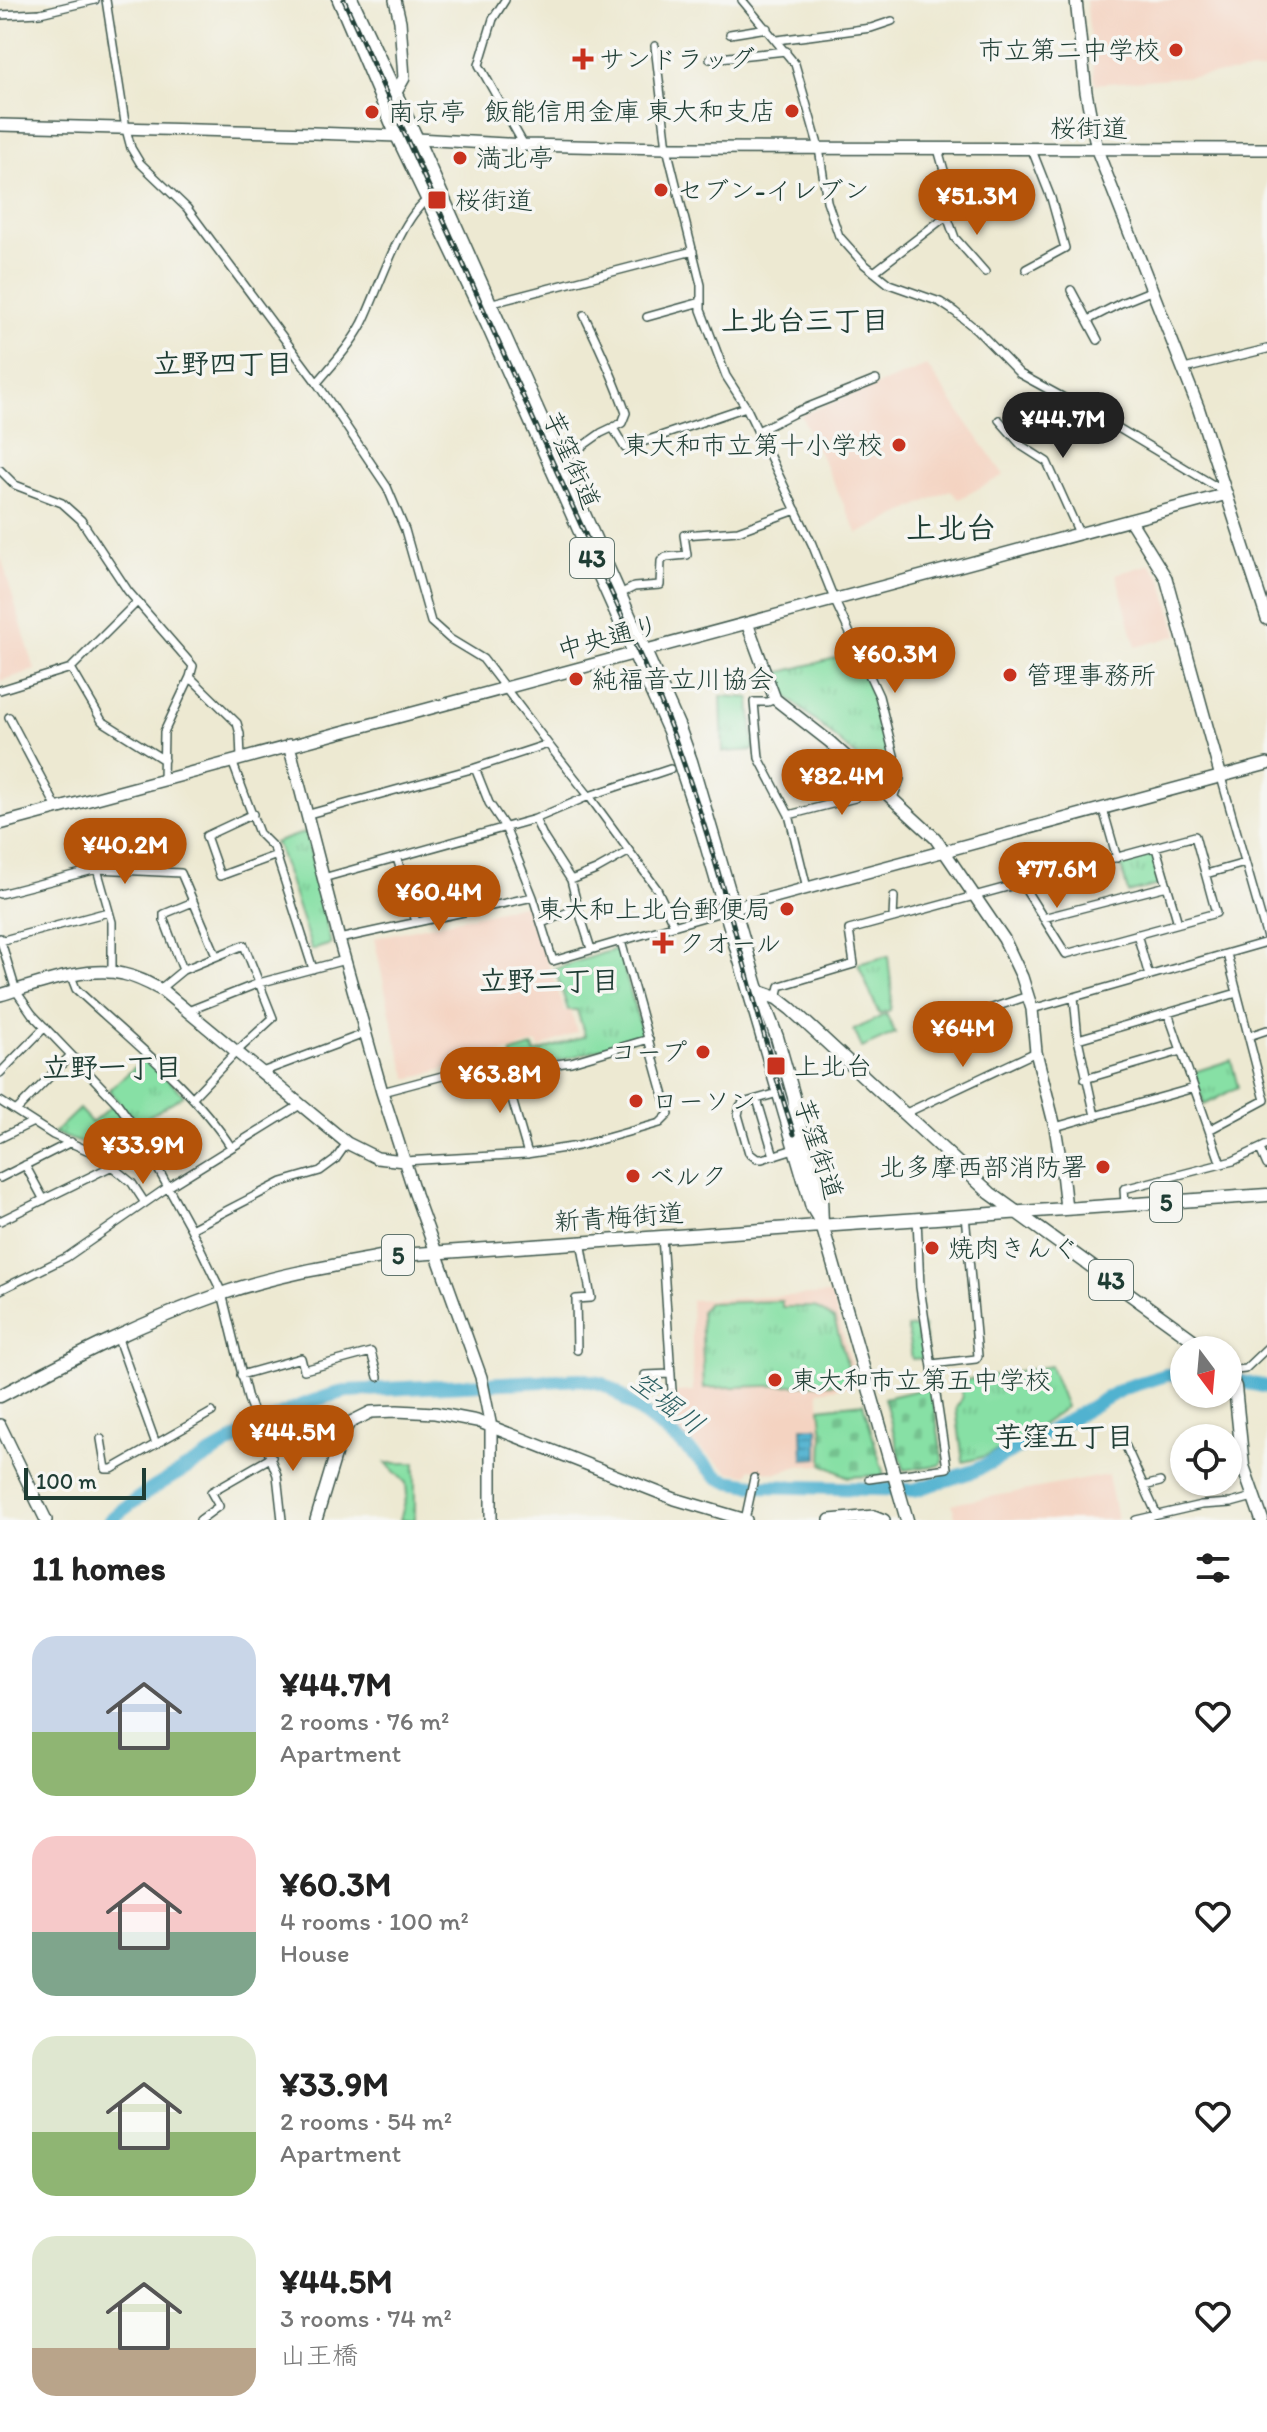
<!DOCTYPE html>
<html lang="en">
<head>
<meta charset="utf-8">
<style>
	:root { --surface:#fff; --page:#f6f6f6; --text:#222; --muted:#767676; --accent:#b45309 }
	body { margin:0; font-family:Itim,"Klee One",sans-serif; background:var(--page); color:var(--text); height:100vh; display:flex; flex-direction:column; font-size:30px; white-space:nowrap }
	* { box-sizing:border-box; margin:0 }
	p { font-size:26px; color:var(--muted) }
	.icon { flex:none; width:44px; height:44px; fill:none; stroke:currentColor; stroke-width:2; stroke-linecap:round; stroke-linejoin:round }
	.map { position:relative; height:1520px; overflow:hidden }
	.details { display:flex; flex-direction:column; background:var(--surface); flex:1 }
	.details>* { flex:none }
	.needle { width:52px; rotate:164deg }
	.tools { position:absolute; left:1170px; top:1336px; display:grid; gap:16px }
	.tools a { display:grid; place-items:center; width:72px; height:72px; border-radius:50%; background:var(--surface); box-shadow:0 2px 6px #0004; font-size:40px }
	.scale { position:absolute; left:24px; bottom:20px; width:122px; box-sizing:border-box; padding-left:8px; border:4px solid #1f3d34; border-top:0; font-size:22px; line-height:28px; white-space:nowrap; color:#1f3d34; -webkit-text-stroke:6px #f6f6f2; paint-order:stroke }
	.price { position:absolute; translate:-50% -68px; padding:0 18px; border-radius:28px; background:var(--accent); color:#fff; font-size:26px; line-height:52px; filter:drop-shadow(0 2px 4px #0008) }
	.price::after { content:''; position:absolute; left:50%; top:48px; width:24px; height:18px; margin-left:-12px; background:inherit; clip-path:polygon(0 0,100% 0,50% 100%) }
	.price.active { background:#222; color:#fff }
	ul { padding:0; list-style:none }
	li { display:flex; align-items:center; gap:24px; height:200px; padding:0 32px }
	li span { display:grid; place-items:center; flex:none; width:224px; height:160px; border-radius:24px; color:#555 }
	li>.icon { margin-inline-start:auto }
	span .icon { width:96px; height:96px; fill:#fffc; stroke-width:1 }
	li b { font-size:34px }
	h2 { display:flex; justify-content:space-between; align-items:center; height:96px; padding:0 32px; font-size:34px }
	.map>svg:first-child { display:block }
	.built { fill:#f4d3c1 }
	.cemetery { fill:url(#cemetery-stones); stroke:#538e6c; stroke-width:2 }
	.park { fill:url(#park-tufts); stroke:#538e6c; stroke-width:2 }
	.pitch { fill:#87e0a5; stroke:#538e6c; stroke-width:2 }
	.water { fill:url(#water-rules); stroke:#387882; stroke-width:2 }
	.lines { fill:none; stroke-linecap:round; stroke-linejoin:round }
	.river { stroke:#51b2d0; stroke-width:14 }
	.street-casing { stroke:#3e574c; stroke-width:10 }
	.secondary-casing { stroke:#3e574c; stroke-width:14 }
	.primary-casing { stroke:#3e574c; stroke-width:15 }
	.street { stroke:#fff; stroke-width:7 }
	.secondary { stroke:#fff; stroke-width:11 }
	.primary { stroke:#fff; stroke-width:12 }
	.rail-casing { stroke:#1f3d34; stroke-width:5 }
	.rail { stroke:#f6f6f2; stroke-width:2; stroke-dasharray:6; stroke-linecap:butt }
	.poi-dot { fill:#c8321e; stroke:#f6f6f2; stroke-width:3 }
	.labels { text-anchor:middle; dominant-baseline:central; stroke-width:7; stroke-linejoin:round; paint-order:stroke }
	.shield { fill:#f6f6f2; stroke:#60746d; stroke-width:2 }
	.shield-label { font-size:24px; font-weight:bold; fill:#1f3d34 }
	.poi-label { font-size:26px; fill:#1f3d34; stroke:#f6f6f2; text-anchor:start }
	.street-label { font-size:26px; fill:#1f3d34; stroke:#f6f6f2 }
	.neighbourhood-label { font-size:28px; font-weight:bold; fill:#1f3d34; stroke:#f6f6f2 }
	.water-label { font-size:28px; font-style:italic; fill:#2e6063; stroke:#f6f6f2 }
	.quarter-label { font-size:30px; font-weight:bold; fill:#1f3d34; stroke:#f6f6f2 }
</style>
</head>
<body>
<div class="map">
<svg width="1267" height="1520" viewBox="0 0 1267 1520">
	<defs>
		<pattern id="cemetery-stones" width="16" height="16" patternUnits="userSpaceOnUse" patternTransform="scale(2)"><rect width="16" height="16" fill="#87e0a5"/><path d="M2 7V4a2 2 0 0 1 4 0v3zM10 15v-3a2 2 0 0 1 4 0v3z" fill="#74c18f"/></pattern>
		<pattern id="park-tufts" width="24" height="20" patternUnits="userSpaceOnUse" patternTransform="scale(2)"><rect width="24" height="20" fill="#87e0a5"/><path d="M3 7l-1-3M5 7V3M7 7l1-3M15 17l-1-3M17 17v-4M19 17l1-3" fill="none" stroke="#74c18f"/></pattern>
		<pattern id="water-rules" width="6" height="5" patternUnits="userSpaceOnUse" patternTransform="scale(2)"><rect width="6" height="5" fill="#51b2d0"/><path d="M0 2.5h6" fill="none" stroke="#4392aa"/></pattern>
	</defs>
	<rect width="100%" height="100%" fill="#f6f6f2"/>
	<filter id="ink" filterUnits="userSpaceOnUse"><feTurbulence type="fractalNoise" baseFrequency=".0125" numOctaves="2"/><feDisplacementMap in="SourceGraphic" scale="16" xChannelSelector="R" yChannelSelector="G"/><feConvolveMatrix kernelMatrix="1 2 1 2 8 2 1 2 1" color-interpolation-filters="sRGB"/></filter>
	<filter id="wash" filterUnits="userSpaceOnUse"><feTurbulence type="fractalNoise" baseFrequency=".006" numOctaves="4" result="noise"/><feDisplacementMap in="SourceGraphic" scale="32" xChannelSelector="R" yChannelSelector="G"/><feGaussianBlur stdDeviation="1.8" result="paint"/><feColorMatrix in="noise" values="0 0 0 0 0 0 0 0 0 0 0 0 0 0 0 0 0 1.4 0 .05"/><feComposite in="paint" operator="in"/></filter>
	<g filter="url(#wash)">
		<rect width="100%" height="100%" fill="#ede9d2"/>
		<!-- built -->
		<path class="built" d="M1086,0H1267V70L1095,84Z
			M927,366L1004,475L959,499L950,490L858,534L801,415Z
			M0,554L35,670L0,681Z
			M1150,564L1162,579L1178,635L1136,647L1116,574Z
			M527,904L565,1011H571L577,1032L539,1048L537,1043L408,1079L396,1040L374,938Z
			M831,1294L858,1385L818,1391L823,1435L822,1465L799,1466L777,1473L750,1469L748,1475L729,1472L676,1429V1392L693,1391L691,1300Z
			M1108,1475L1117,1520H956L952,1504Z"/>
		<!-- cemetery -->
		<path class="cemetery" d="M923,1326L928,1358L912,1359L907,1328Z
			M931,1387L943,1461L940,1465L904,1470L884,1398Z
			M863,1403L884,1475L848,1477L822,1464L823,1435L820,1408Z"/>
		<!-- park -->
		<path class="park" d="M855,653L874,697L897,781L892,787L783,693L774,674Z
			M721,696L750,698L754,750L723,752Z
			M306,832L331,944L312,950L278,847L274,843Z
			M1155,852L1163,884L1128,893L1120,861Z
			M618,948L643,1036L552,1063L514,1064L511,1053L533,1047L535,1053L585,1036L577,1010H568L555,969Z
			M888,956L892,993L890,1010L879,1014L858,964Z
			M145,1058L184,1095L136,1124L109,1090Z
			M1231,1060L1238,1087L1204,1105L1194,1072Z
			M115,1103L144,1152L117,1165L100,1150L54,1133L79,1109L92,1123Z
			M782,1301V1307H814L834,1319L853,1383L704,1388L701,1311L708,1303Z
			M1050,1366L1066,1407C1035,1430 1002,1455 963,1462L956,1408L962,1398L960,1381Z
			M386,1463H415V1520H400L407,1495L406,1483Z"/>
		<!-- pitch -->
		<path class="pitch" d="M886,1014L895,1033L862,1048L854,1030Z"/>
		<!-- water -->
		<path class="water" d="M802,1427H818V1458L803,1459Z"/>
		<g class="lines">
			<!-- river -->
			<path class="river" d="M1228,1379L1267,1387
				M110,1520C138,1496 171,1477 203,1459C253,1429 289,1405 347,1391L581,1379L603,1384L612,1389L682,1444L718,1477L727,1481L759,1486L914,1490L974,1471L1032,1441L1124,1388L1166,1375H1184"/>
		</g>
	</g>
	<g filter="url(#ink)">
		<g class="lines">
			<!-- street casing -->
			<g class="street-casing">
				<path id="street" d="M106,0L126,129L131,148L140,163L187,208L317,383L387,487L405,530L431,622L450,639L483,659L548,744
					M505,0L493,19L479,65L524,145
					M742,0L795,64L819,148L827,201L839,236L864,264L889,284L940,302L955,312L977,330L1020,374L1110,423L1225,492
					M0,15L40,13L95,0
					M730,34L767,28
					M777,40L871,28L892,21
					M655,46L667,148L701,285V310L726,376L746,407L812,544L834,599L879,696L900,779L893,798
					M710,59L786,51
					M947,216L955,238L985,272
					M1026,269L1065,248L1051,198L1032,150
					M874,272L945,217L956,213L938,149
					M1071,290L1098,340
					M489,304L693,251
					M647,317L701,302
					M1088,320L1121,303L1153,290
					M1184,369L1267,349
					M317,383C333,364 350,346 362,324C379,290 399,220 428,199
					M999,420L1022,446L1047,462L1079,533
					M613,428L625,448L746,407
					M758,431L796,412L876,380
					M560,462L601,433L622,423L626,413C614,379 600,348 584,315
					M0,470L15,485L62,503L81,520L128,591L193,666L190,677L164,732L163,780
					M620,594L634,587L660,585L661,561L666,557L687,555L684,535L738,531L796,510
					M71,668L137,602
					M190,677L237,723L240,734L241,759
					M0,690L71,668L102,721L164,760
					M775,699L768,702H754L759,758L789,815L807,888
					M9,717L57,808
					M232,761L259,833L274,848L313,969
					M670,769L589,796L657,889L674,925
					M1221,777L1267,938
					M1103,809L1117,858
					M253,814L206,836L220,876L277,855
					M309,814L475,768L548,744L589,796L535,819L544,838L571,880L596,870L628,852
					M789,815L855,798L873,780
					M1156,848L1178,923
					M397,858L416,922
					M97,869L112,922V973
					M1206,874L1245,863
					M323,878L535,819
					M0,894L97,869L181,873L216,955
					M578,908L591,949
					M893,918L894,897
					M1043,918L1167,886
					M542,923L578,908L571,880
					M1137,934L1149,976
					M0,938L16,991L32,1014L118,1104L136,1129L191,1229L222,1293L248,1399L277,1475L282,1520
					M339,939L533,897
					M0,941L108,912
					M621,941L725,911
					M183,970L164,920V914L193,902
					M71,976L76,989C127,1037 193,1088 231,1147
					M160,989L183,970L244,945L273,1018L236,1052L192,1098
					M1074,997L1078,1039L1095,1116
					M777,998L780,986L854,964L849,930L1195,836L1216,913L1066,954L1022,884
					M1032,1009L1267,942
					M188,1011L259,983L345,960
					M1168,1013L1209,1130L1265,1100L1227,954
					M920,1032L1028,996
					M1249,1036L1267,1030
					M1078,1039L1237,993
					M503,1068L528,1154
					M262,1072L364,1034
					M0,1073L45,1027
					M1085,1079L1181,1051
					M382,1092L461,1071L528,1068L571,1062L649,1039
					M778,1093L743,1103L740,1106L738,1115L749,1153L757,1159H762L797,1148
					M757,1099L774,1156
					M0,1101L53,1135L98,1155L132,1183L145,1203
					M16,1111L71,1055
					M904,1114L1036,1052
					M1055,1127L1194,1088
					M1209,1130L1221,1164
					M0,1138L31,1123
					M1260,1149L1267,1165
					M404,1161L526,1154L578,1146L660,1123L669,1114L621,941L553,961L533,897L505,827L489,803L475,768
					M25,1165L44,1200
					M0,1178L71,1142
					M1125,1204L1124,1189L1233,1161L1267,1145
					M0,1221L112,1166
					M191,1229L282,1182L320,1171L335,1160L347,1143
					M662,1236L672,1391
					M0,1290L67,1257L168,1187L300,1105
					M117,1336L156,1444
					M577,1350L576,1299L591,1298L581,1241
					M932,1364L976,1359L978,1356L965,1215
					M1228,1371L1245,1369L1267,1348
					M241,1375L301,1358L304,1370L371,1352L378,1377
					M645,1375L671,1374
					M1122,1438L1157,1515
					M101,1439L106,1469H112L212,1412
					M869,1479L947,1468L920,1287L917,1218
					M1144,1486L1160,1482
					M200,1520L219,1506L211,1492L272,1457
					M745,1520L754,1478
					M1136,1520L1201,1505L1231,1503L1253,1497"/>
			</g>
			<!-- secondary casing -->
			<g class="secondary-casing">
				<path id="secondary" d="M395,0L400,21L404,78L395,94
					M1076,0L1086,92L1097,150L1198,407L1267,619
					M0,125L313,133L397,136L417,139L524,145L667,148L1267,149
					M1130,520L1166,578L1221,777
					M747,623L775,699L830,742L935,838L1004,939L1022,977L1032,1009L1036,1052L1055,1127L1061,1164L1066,1208
					M289,745L339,939L382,1092L415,1194L481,1377L491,1427V1520
					M0,824L1227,494
					M726,910L1267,764
					M0,995C35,985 87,965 123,974C138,977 150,984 163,991L347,1143L377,1158L404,1161
					M0,1425L46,1520
					M316,1520L340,1440L349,1423L371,1412L397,1411L435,1413L477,1421L675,1499L746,1520
					M830,1520L874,1516L884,1520"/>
			</g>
			<!-- primary casing -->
			<g class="primary-casing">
				<path id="primary" d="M339,0L397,136L487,324L669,731L703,834L812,1207L821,1222
					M352,0L417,139L678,725L691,761L757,986L777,1037L794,1097L796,1113L821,1196L822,1225L907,1520
					M760,992L777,998L791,1009L990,1193L1207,1350
					M1228,1371L1235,1387L1243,1466L1262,1520
					M0,1396C72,1358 144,1321 221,1294C275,1275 331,1266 387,1256L1267,1195"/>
			</g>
			<!-- street -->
			<use href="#street" class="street"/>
			<!-- secondary -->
			<use href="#secondary" class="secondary"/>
			<!-- primary -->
			<use href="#primary" class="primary"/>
			<!-- rail casing -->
			<g class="rail-casing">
				<path id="rail" d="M344,0L660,700C717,841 747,990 794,1134"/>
			</g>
			<!-- rail -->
			<use href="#rail" class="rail"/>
		</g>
	</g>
	<!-- markers -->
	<g class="poi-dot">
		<circle cx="1176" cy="50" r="8"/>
		<path d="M579 47h8v8h8v8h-8v8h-8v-8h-8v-8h8z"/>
		<circle cx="792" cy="111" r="8"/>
		<circle cx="372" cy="112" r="8"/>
		<circle cx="460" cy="158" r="8"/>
		<circle cx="661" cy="190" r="8"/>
		<rect x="427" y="190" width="20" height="20" rx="4"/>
		<circle cx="899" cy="445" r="8"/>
		<circle cx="1010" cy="675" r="8"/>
		<circle cx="576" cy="679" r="8"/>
		<circle cx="787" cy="909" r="8"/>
		<path d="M659 931h8v8h8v8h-8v8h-8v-8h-8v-8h8z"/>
		<circle cx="703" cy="1052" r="8"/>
		<rect x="766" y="1056" width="20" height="20" rx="4"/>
		<circle cx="636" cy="1101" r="8"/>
		<circle cx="1103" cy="1167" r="8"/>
		<circle cx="633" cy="1176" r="8"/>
		<circle cx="932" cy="1248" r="8"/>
		<circle cx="775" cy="1380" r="8"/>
	</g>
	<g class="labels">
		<!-- shield labels -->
		<g class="shield">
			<rect x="570" y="538" width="44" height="40" rx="6"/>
			<rect x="1150" y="1182" width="32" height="40" rx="6"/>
			<rect x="382" y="1235" width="32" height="40" rx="6"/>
			<rect x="1089" y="1260" width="44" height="40" rx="6"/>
		</g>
		<g class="shield-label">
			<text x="592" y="558">43</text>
			<text x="1166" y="1202">5</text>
			<text x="398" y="1255">5</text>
			<text x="1111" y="1280">43</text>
		</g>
		<!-- poi labels -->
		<g class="poi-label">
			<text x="1160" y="50" text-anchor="end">市立第二中学校</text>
			<text x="599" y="59">サンドラッグ</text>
			<text x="776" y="111" text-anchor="end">飯能信用金庫 東大和支店</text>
			<text x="388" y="112">南京亭</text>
			<text x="476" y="158">満北亭</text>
			<text x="677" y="190">セブン-イレブン</text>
			<text x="455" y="200">桜街道</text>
			<text x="883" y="445" text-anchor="end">東大和市立第十小学校</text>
			<text x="1026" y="675">管理事務所</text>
			<text x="592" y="679">純福音立川協会</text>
			<text x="771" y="909" text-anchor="end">東大和上北台郵便局</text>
			<text x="679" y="943">クオール</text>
			<text x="687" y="1052" text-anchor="end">コープ</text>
			<text x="794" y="1066">上北台</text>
			<text x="652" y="1101">ローソン</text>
			<text x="1087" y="1167" text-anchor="end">北多摩西部消防署</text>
			<text x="649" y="1176">ベルク</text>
			<text x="948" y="1248">焼肉きんぐ</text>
			<text x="791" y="1380">東大和市立第五中学校</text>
		</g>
		<!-- street labels -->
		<g class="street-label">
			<text x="1089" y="128">桜街道</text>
			<text transform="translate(572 460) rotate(66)">芋窪街道</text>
			<text transform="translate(608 637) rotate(-15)">中央通り</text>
			<text transform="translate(819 1149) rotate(72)">芋窪街道</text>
			<text transform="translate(619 1217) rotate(-4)">新青梅街道</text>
		</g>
		<!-- neighbourhood labels -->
		<g class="neighbourhood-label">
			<text x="805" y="320">上北台三丁目</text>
			<text x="223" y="363">立野四丁目</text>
			<text x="549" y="980">立野二丁目</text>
			<text x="112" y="1067">立野一丁目</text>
			<text x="1064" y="1436">芋窪五丁目</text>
		</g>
		<!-- water labels -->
		<g class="water-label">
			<text transform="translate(668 1402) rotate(38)">空堀川</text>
		</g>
		<!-- quarter labels -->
		<g class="quarter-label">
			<text x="951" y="527">上北台</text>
		</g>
	</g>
</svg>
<div class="tools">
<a><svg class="needle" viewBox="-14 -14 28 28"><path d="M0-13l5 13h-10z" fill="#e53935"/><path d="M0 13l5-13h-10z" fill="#767676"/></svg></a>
<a><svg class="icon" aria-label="locate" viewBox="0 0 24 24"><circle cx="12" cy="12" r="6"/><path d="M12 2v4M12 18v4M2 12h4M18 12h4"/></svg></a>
</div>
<div class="scale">100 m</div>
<b class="price" style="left:977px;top:237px">¥51.3M</b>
<b class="price active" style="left:1063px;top:460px">¥44.7M</b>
<b class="price" style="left:895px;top:695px">¥60.3M</b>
<b class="price" style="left:842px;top:817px">¥82.4M</b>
<b class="price" style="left:125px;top:886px">¥40.2M</b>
<b class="price" style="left:1057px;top:910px">¥77.6M</b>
<b class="price" style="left:439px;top:933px">¥60.4M</b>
<b class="price" style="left:963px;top:1069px">¥64M</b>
<b class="price" style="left:500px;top:1115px">¥63.8M</b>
<b class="price" style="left:143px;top:1186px">¥33.9M</b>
<b class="price" style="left:293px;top:1473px">¥44.5M</b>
</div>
<section class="details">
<h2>11 homes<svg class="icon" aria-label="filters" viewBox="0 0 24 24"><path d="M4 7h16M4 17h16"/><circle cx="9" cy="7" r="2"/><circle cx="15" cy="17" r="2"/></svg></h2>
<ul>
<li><span style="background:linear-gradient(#c9d6e8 60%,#8fb573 0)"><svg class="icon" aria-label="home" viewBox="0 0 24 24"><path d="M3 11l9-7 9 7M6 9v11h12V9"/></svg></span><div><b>¥44.7M</b><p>2 rooms · 76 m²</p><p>Apartment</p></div><svg class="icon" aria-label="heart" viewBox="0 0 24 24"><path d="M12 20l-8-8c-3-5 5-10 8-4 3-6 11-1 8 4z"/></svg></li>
<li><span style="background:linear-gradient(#f6c9c9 60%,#7fa58c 0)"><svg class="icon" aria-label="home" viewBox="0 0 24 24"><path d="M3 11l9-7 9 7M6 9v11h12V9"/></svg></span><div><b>¥60.3M</b><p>4 rooms · 100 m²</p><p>House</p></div><svg class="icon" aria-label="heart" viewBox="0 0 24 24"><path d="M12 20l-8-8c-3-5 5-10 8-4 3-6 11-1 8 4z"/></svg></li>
<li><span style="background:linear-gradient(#dfe7d0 60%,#8fb573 0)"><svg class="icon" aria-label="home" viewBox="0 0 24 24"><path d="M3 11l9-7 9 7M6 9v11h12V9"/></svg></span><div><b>¥33.9M</b><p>2 rooms · 54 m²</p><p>Apartment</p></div><svg class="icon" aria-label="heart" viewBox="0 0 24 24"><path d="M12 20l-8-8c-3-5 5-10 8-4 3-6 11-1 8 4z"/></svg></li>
<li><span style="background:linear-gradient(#dfe7d0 70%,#b9a48a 0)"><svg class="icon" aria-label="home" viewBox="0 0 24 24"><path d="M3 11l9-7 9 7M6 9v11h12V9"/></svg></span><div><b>¥44.5M</b><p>3 rooms · 74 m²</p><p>山王橋</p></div><svg class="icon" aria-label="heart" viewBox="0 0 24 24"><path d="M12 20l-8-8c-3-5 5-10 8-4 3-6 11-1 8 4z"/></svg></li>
</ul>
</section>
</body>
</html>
